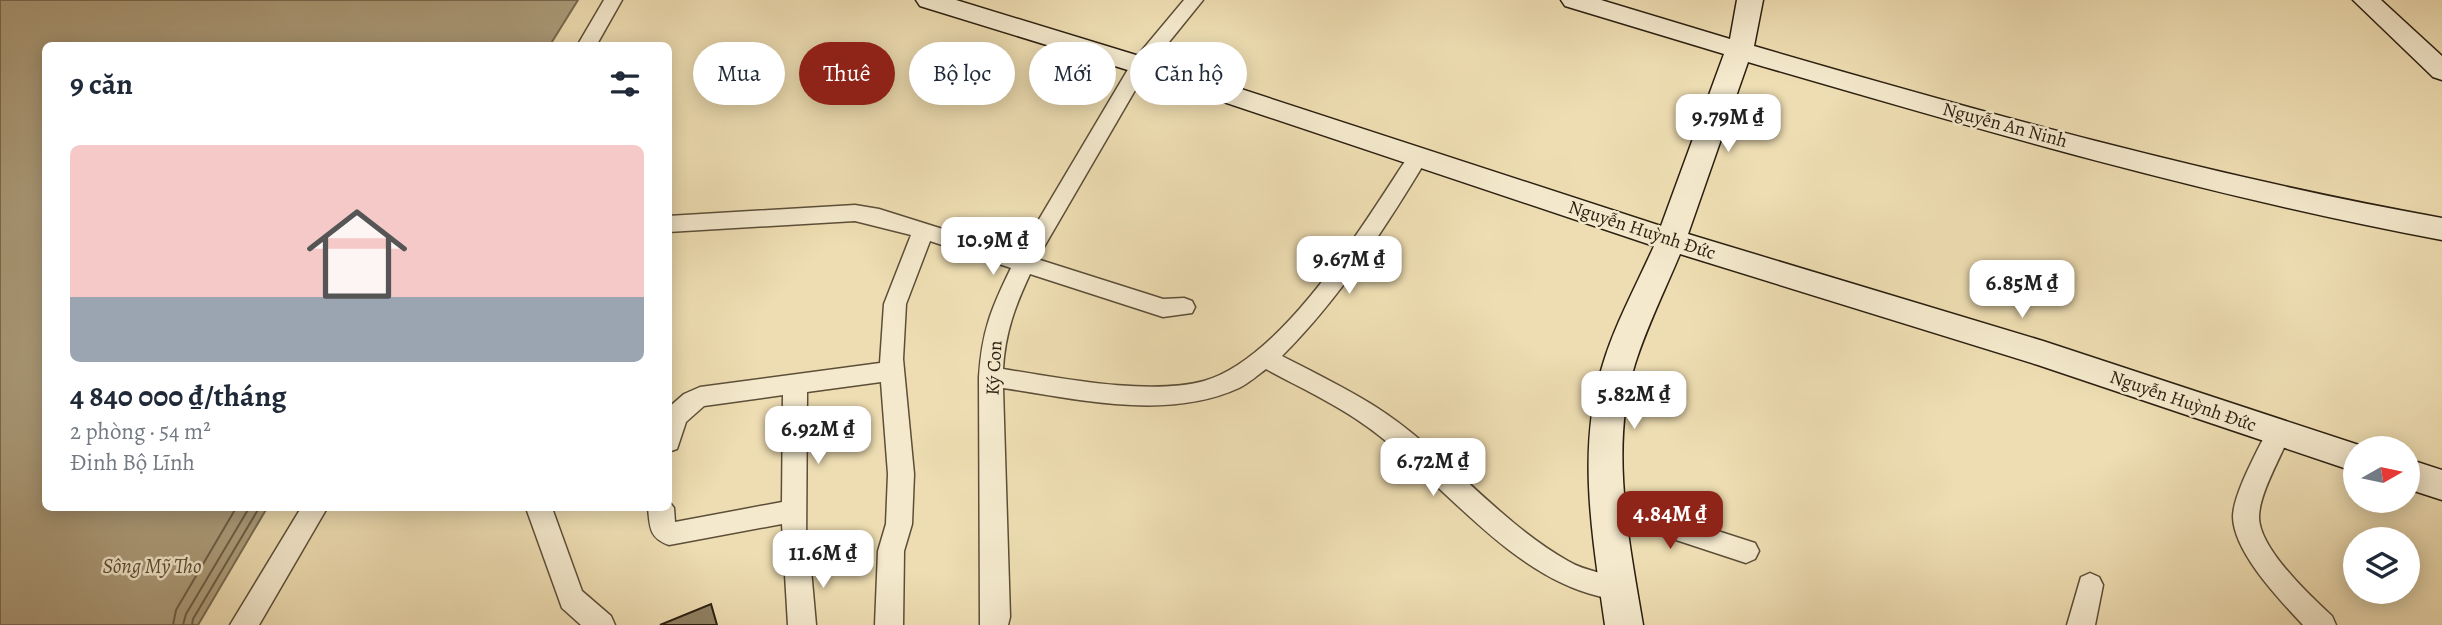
<!DOCTYPE html>
<html lang="vi">
<head>
<meta charset="utf-8">
<style>
	:root { --surface:#fff; --page:#f2f2f3; --text:#1f2937; --muted:#747a83; --accent:#8f2418 }
	body { margin:0; font-family:Alegreya,serif; background:var(--page); color:var(--text); height:100vh; display:flex; flex-direction:column; font-size:26px; white-space:nowrap }
	* { box-sizing:border-box; margin:0 }
	p { font-size:23px; color:var(--muted) }
	.icon { flex:none; width:38px; height:38px; fill:none; stroke:currentColor; stroke-width:2; stroke-linecap:round; stroke-linejoin:round }
	.map { position:relative; flex:1; overflow:hidden }
	.drawer { position:absolute; left:42px; top:42px; width:630px; height:469px; display:flex; flex-direction:column; background:var(--surface); border-radius:10px; box-shadow:0 4px 18px #0003 }
	.drawer>* { flex:none }
	.hud { position:absolute; left:693px; top:42px; width:665px; height:63px; display:flex; gap:14px }
	.needle { width:46px; rotate:81deg }
	.controls { position:absolute; left:2343px; top:436px; display:grid; gap:14px }
	.controls a { display:grid; place-items:center; width:77px; height:77px; border-radius:50%; background:var(--surface); box-shadow:0 4px 18px #0003; font-size:35px }
	.price { position:absolute; translate:-50% -60px; padding:0 16px; border-radius:14px; background:#fff; color:#222; font-size:23px; line-height:46px; filter:drop-shadow(0 2px 4px #0008) }
	.price::after { content:''; position:absolute; left:50%; top:42px; width:21px; height:16px; margin-left:-10px; background:inherit; clip-path:polygon(0 0,100% 0,50% 100%) }
	.price.current { background:var(--accent); color:#fff }
	ul { padding:0; list-style:none }
	li { display:grid; align-content:center; gap:14px; height:371px; padding:0 28px }
	li span { display:grid; place-items:center; height:217px; border-radius:10px; color:#555 }
	li>.icon { margin-inline-start:auto }
	span .icon { width:126px; height:126px; fill:#fffc; stroke-width:1 }
	li b { font-size:30px }
	h2 { display:flex; justify-content:space-between; align-items:center; height:84px; padding:0 28px; font-size:30px }
	.chip { padding:0 24px; border-radius:32px; background:var(--surface); box-shadow:0 4px 18px #0003; font-size:24px; line-height:63px }
	.chip.current { background:var(--accent); color:#fff }
	.map>svg:first-child { display:block }
	.water { fill:#ac9c7b; stroke:#786a50; stroke-width:2 }
	.lines { fill:none; stroke-linecap:round; stroke-linejoin:round }
	.shore { stroke:#6c5e46; stroke-width:2 }
	.building { fill:#908264; stroke:#2b1f10; stroke-width:2 }
	.street-casing { stroke:#5c4e38; stroke-width:3 }
	.secondary-casing { stroke:#2b1f10; stroke-width:3 }
	.street { fill:#f4e9cd; fill-rule:evenodd }
	.secondary { fill:#f4e9cd; fill-rule:evenodd }
	.labels { text-anchor:middle; dominant-baseline:central; stroke-width:5; stroke-linejoin:round; paint-order:stroke }
	.street-label { font-size:19px; fill:#2b1f10; stroke:#f4e9cd }
	.water-label { font-size:21px; font-style:italic; fill:#584b35; stroke:#f4e9cd }
</style>
</head>
<body>
<div class="map">
<svg width="2442" height="625" viewBox="0 0 2442 625">
	<rect width="100%" height="100%" fill="#eeddb2"/>
	<filter id="stains"><feTurbulence type="fractalNoise" baseFrequency=".00286" numOctaves="4"/><feColorMatrix values="0 0 0 0 .2 0 0 0 0 .09 0 0 0 0 .02 0 0 0 .5 -.17"/></filter>
	<radialGradient id="worn" r=".72"><stop offset=".6" stop-color="#630" stop-opacity="0"/><stop offset="1" stop-color="#630" stop-opacity=".3"/></radialGradient>
	<!-- water -->
	<path class="water" d="M0,0H578L550,45L46,46V508H267L198,625H0Z"/>
	<g class="lines">
		<!-- shore -->
		<path class="shore" d="M173,625L176,610L236,508
			M183,625L186,614L249,508
			M192,625L193,619L259,508"/>
	</g>
	<!-- building -->
	<path class="building" d="M711,604L717,625H660Z"/>
	<g class="lines">
		<!-- street casing -->
		<g class="street-casing">
			<path id="street" d="M604,0H622L596,46H577Z
				M1184,0H1203L1148,68L1037,259L1163,299L1184,298L1192,301L1195,307L1192,313L1163,317L1030,274C1015,306 1005,333 1003,369C1061,378 1148,396 1204,381C1283,359 1367,219 1411,152H1425L1428,157C1386,227 1340,298 1282,356C1313,372 1346,388 1376,407C1445,451 1496,520 1568,561C1586,572 1608,573 1628,581L1632,589L1628,597C1617,602 1609,599 1598,596C1504,573 1437,473 1359,421C1330,401 1297,386 1266,369C1258,375 1249,383 1239,388C1167,421 1078,399 1003,388L1010,617L1008,625H980L979,377C982,331 991,309 1011,268L930,241L906,304L903,359L914,474L912,524L904,551L903,625H875L878,551L886,524L888,474L881,382L807,392L806,550L810,558L816,625H788L782,524L669,545C649,538 650,527 648,508H668V500L674,508L675,522L782,502L783,395L704,406L686,422L677,449L668,452V408L684,394L700,387L880,363L884,304L911,235L855,221L668,232V216L855,205L879,209L1019,253L1133,61Z
				M2278,424L2287,427L2290,434C2281,457 2260,492 2259,516C2258,547 2310,596 2332,616L2336,625H2303C2280,600 2234,553 2233,517C2233,494 2259,448 2269,427Z
				M1609,496L1755,543L1759,551L1755,559L1746,563L1600,515L1596,507L1600,499Z
				M301,508H327L259,625H230Z
				M526,508H552L582,591L611,616L615,625H581L562,608Z
				M2090,573L2099,577L2103,585L2095,625H2067L2081,577Z"/>
		</g>
		<!-- secondary casing -->
		<g class="secondary-casing">
			<path id="secondary" d="M916,0H956L1149,59L1661,226L1724,54L1565,6L1561,0H1601L1730,39L1737,0H1763L1754,46C1981,112 2209,176 2442,218V240C2207,196 1977,129 1748,62L1688,234L2043,341L2368,448H2356V472L2038,365L1680,254C1665,290 1647,326 1635,364C1609,447 1629,541 1643,625H1605C1593,540 1576,448 1603,364C1615,324 1637,284 1654,246L1131,71L920,6Z
				M2353,0H2381L2442,56V80L2433,77Z
				M2408,459L2442,470V500L2408,489Z"/>
		</g>
		<!-- street -->
		<use href="#street" class="street"/>
		<!-- secondary -->
		<use href="#secondary" class="secondary"/>
	</g>
	<g class="labels">
		<!-- street labels -->
		<g class="street-label">
			<text transform="translate(2005 125) rotate(15)">Nguyễn An Ninh</text>
			<text transform="translate(1642 230) rotate(18)">Nguyễn Huỳnh Đức</text>
			<text transform="translate(994 368) rotate(-87)">Ký Con</text>
			<text transform="translate(2183 401) rotate(19)">Nguyễn Huỳnh Đức</text>
		</g>
		<!-- water labels -->
		<g class="water-label">
			<text x="152" y="566">Sông Mỹ Tho</text>
		</g>
	</g>
	<rect width="100%" height="100%" filter="url(#stains)"/>
	<rect width="100%" height="100%" fill="url(#worn)"/>
</svg>
<div class="controls">
<a><svg class="needle" viewBox="-14 -14 28 28"><path d="M0-13l5 13h-10z" fill="#e53935"/><path d="M0 13l5-13h-10z" fill="#747a83"/></svg></a>
<a><svg class="icon" aria-label="layers" viewBox="0 0 24 24"><path d="M12 4l9 5-9 5-9-5zM3 14l9 5 9-5"/></svg></a>
</div>
<b class="price" style="left:1728px;top:154px">9.79M ₫</b>
<b class="price" style="left:993px;top:277px">10.9M ₫</b>
<b class="price" style="left:1349px;top:296px">9.67M ₫</b>
<b class="price" style="left:2022px;top:320px">6.85M ₫</b>
<b class="price" style="left:1634px;top:431px">5.82M ₫</b>
<b class="price" style="left:818px;top:466px">6.92M ₫</b>
<b class="price" style="left:1433px;top:498px">6.72M ₫</b>
<b class="price current" style="left:1670px;top:551px">4.84M ₫</b>
<b class="price" style="left:823px;top:590px">11.6M ₫</b>
<div class="hud">
<a class="chip">Mua</a>
<a class="chip current">Thuê</a>
<a class="chip">Bộ lọc</a>
<a class="chip">Mới</a>
<a class="chip">Căn hộ</a>
</div>
<section class="drawer">
<h2>9 căn<svg class="icon" aria-label="filters" viewBox="0 0 24 24"><path d="M4 7h16M4 17h16"/><circle cx="9" cy="7" r="2"/><circle cx="15" cy="17" r="2"/></svg></h2>
<ul>
<li><span style="background:linear-gradient(#f6c9c9 70%,#9aa5b1 0)"><svg class="icon" aria-label="home" viewBox="0 0 24 24"><path d="M3 11l9-7 9 7M6 9v11h12V9"/></svg></span><div><b>4 840 000 ₫/tháng</b><p>2 phòng · 54 m²</p><p>Đinh Bộ Lĩnh</p></div></li>
</ul>
</section>
</div>
</body>
</html>
